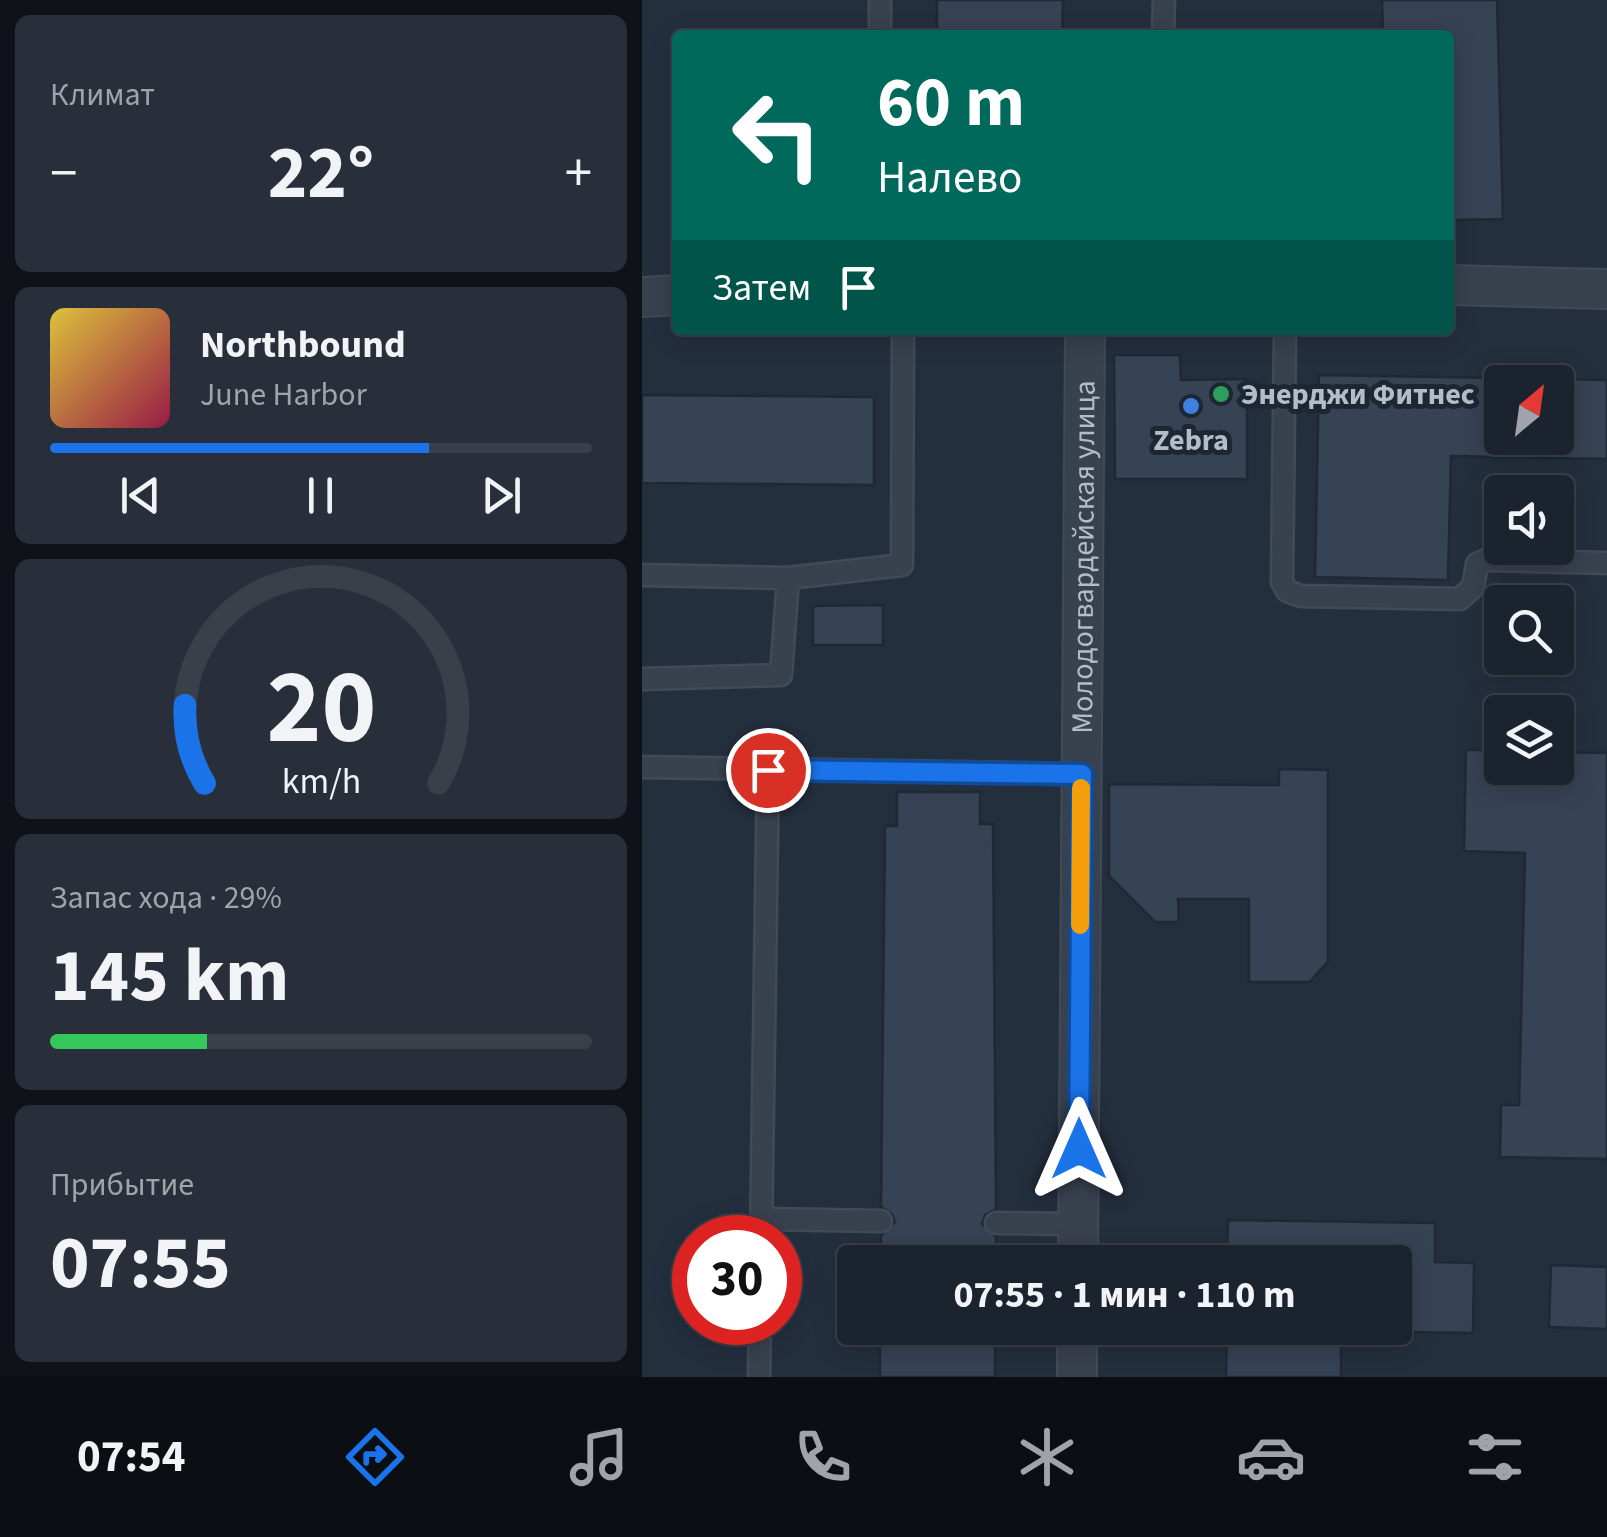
<!DOCTYPE html>
<html lang="ru">
<meta charset="utf-8">
<style>
body{margin:0;font-family:"Source Sans 3",sans-serif;background:#282f3a;color:#f1f3f6;height:100vh;display:flex;flex-direction:column;font-size:38px;white-space:nowrap}
*{box-sizing:border-box;margin:0}
p{font-size:32px;color:#a0a4aa}
.icon{flex:none;width:55px;height:55px;fill:none;stroke:currentColor;stroke-width:2;stroke-linecap:round;stroke-linejoin:round}
.map{position:relative;flex:1;overflow:hidden}
.drawer{display:flex;flex-direction:column;gap:15px;padding:15px;background:#0f1319;width:642px}
.drawer>*{flex:none}
.guide{position:absolute;left:30px;top:30px;width:782px;height:305px;border-radius:10px;box-shadow:0 5px 25px #0003,0 0 0 2px #39404a;background:#00695c;color:#fff;overflow:hidden}
.needle{width:65px;rotate:29deg}
.buttons{position:absolute;left:842px;top:365px;display:grid;gap:20px}
.buttons a{display:grid;place-items:center;width:90px;height:90px;border-radius:10px;background:#1b232e;box-shadow:0 5px 25px #0003,0 0 0 2px #39404a;font-size:50px}
.speed{position:absolute;left:30px;top:1215px;display:flex;gap:20px;font-size:50px;font-weight:700;text-align:center}
.speed>*{display:grid;place-content:center;width:130px;height:130px;border-radius:50%;background:#1b232e;box-shadow:0 5px 25px #0003,0 0 0 2px #39404a;line-height:1}
.speed .limit{border:15px solid #d22;background:#fff;color:#111}
.pin{position:absolute;display:grid;place-items:center;width:85px;height:85px;color:#fff;margin:-42px;border:5px solid #fff;border-radius:50%;box-shadow:0 2px 10px #0007}
.me{position:absolute;width:110px;margin:-55px;rotate:0deg;stroke-linejoin:round;filter:drop-shadow(0 0 8px #0008)}
.turn{display:flex;align-items:center;gap:35px;height:210px;padding:0 40px;font-size:45px}
.turn .icon{width:130px;height:130px;stroke-width:2.5}
.turn b{display:block;font-size:70px;line-height:85px}
.then{display:flex;align-items:center;height:95px;padding:0 40px;background:#0003;gap:20px;font-size:38px}
.big{font-size:75px;font-weight:700;line-height:1.1}
.drawer .tile{flex:1;display:flex;flex-direction:column;justify-content:center;gap:15px;min-width:0;padding:0 35px;border-radius:15px;background:#282f3a}
.drawer .dial{align-items:center;gap:0}
.dial svg{height:260px;overflow:visible;fill:none;stroke:#39404a;stroke-width:7;stroke-linecap:round;text-anchor:middle}
.dial text{fill:#f1f3f6;stroke:none}
.song{display:flex;align-items:center;gap:30px}
.cover{width:120px;height:120px;border-radius:15px;background:linear-gradient(135deg,hsl(50 70% 55%),hsl(340 70% 35%))}
.played{height:10px;border-radius:5px;background:linear-gradient(90deg,#1a73e8 70%,#39404a 70%)}
.keys{display:flex;justify-content:space-around;direction:ltr}
.heat{display:flex;justify-content:space-between;align-items:center;font-size:55px;direction:ltr}
.charge{height:15px;border-radius:8px;background:linear-gradient(90deg,#34c759 29%,#39404a 0)}
.trip{position:absolute;left:195px;top:1245px;width:575px;height:100px;border-radius:10px;background:#1b232e;box-shadow:0 5px 25px #0003,0 0 0 2px #39404a;font-weight:700;line-height:100px;text-align:center}
.tab-bar{display:flex;height:160px;justify-content:space-around;align-items:center;background:#0b0e12;color:#a0a4aa}
.tab-bar .icon{width:70px;height:70px}
.tab-bar .selected{color:#1a73e8}
.tab-bar b{font-size:45px;color:#f1f3f6}
main{display:flex;flex:1;min-height:0}
.map>svg:first-child{display:block}
.building{fill:#364354;stroke:#1f2835;stroke-width:2.5;fill-rule:evenodd}
.lines{fill:none;stroke-linecap:round;stroke-linejoin:round}
.service-casing{stroke:#414a57;stroke-width:25}
.minor-casing{stroke:#414a57;stroke-width:42}
.service{stroke:#38414e;stroke-width:20}
.minor{stroke:#38414e;stroke-width:38}
.route-casing{stroke:#114b97;stroke-width:25}
.route{stroke:#1a73e8;stroke-width:18}
.slow{stroke:#f59e0b;stroke-width:18}
.leisure-dot{fill:#2e9e5b;stroke:#1d2633;stroke-width:4}
.shop-dot{fill:#3f7fe0;stroke:#1d2633;stroke-width:4}
.labels{text-anchor:middle;stroke-width:10;stroke-linejoin:round;paint-order:stroke}
.poi-label{font-size:30px;font-weight:bold;fill:#b4bcc9;stroke:#1d2633;text-anchor:start}
.street-label{font-size:30px;fill:#b4bcc9;stroke:#1d2633}
</style>
<main>
<section class="drawer">
<div class="tile"><p>Климат</p>
<div class="heat"><a>−</a><b class="big">22°</b><a>+</a></div>
</div>
<div class="tile">
<div class="song"><i class="cover"></i><div><b>Northbound</b><p>June Harbor</p></div></div>
<div class="played"></div>
<div class="keys"><svg class="icon" aria-label="previous" viewBox="0 0 24 24"><path d="M18 5L8 12l10 7zM5 5v14"/></svg><svg class="icon" aria-label="pause" viewBox="0 0 24 24"><path d="M8 5v14M16 5v14"/></svg><svg class="icon" aria-label="next" viewBox="0 0 24 24"><path d="M6 5l10 7-10 7zM19 5v14"/></svg></div>
</div>
<div class="tile dial"><svg viewBox="0 0 100 80">
<path d="M14 69A42 42 0 1 1 86 69"/>
<path d="M14 69A42 42 0 0 1 8 45" stroke="#1a73e8"/>
<text x="50" y="56" font-size="32" font-weight="700">20</text>
<text x="50" y="72" font-size="11">km/h</text>
</svg></div>
<div class="tile"><p>Запас хода · 29%</p><b class="big">145 km</b><div class="charge"></div></div>
<div class="tile"><p>Прибытие</p><b class="big">07:55</b></div>
</section>
<div class="map">
<svg width="965" height="1377" viewBox="0 0 965 1377">
<rect width="100%" height="100%" fill="#242f3e"/>
<g class="building">
<polygon points="295,0 421,0 420,35 295,35"/>
<polygon points="740,0 855,0 861,219 808,220 808,35 741,35"/>
<polygon points="472,355 538,355 539,380 605,379 605,479 473,479"/>
<path d="M677,375L965,380V459L809,456L806,580L673,577ZM860,382H915V438H860Z"/>
<polygon points="0,395 232,397 232,485 0,483"/>
<polygon points="241,605 241,645 171,645 171,606"/>
<polygon points="824,750 860,750 860,768 915,768 915,752 965,753 965,1159 858,1157 859,1105 877,1105 883,853 822,851"/>
<polygon points="637,769 686,770 686,961 668,982 607,982 607,899 536,899 537,922 513,922 467,876 467,784 637,785"/>
<polygon points="255,792 338,792 338,824 351,824 354,1209 343,1215 340,1224 354,1237 354,1262 239,1262 239,1235 253,1222 250,1214 239,1207 243,826 255,826"/>
<polygon points="586,1220 793,1223 793,1262 832,1263 831,1333 699,1331 699,1377 584,1377 585,1328 752,1328 752,1262 585,1262"/>
<polygon points="909,1265 965,1267 965,1329 907,1327"/>
<rect x="238" y="1328" width="115" height="49"/>
</g>
<g class="lines">
<g class="service-casing">
<g id="service">
<polyline points="238,35 238,0"/>
<polyline points="521,35 522,0"/>
<polyline points="643,330 640,582 645,591 659,596 818,599 831,587 835,564 844,560 965,563"/>
<polyline points="0,575 146,578 260,565 261,330"/>
<polyline points="0,679 139,675 146,578"/>
<polyline points="0,767 126,769"/>
<polyline points="119,1219 239,1221"/>
<polyline points="354,1223 436,1224"/>
<polyline points="119,1238 126,769 440,774"/>
<polyline points="117,1377 118,1322"/>
</g>
</g>
<g class="minor-casing">
<g id="minor">
<polyline points="808,285 965,289"/>
<polyline points="0,297 35,295"/>
<path id="s1" d="M436,1262L443,330"/>
<polyline points="435,1377 435,1328"/>
</g>
</g>
<use href="#service" class="service"/>
<use href="#minor" class="minor"/>
</g>
<g class="lines">
<g class="route-casing">
<polyline id="route" points="126,770 440,774 437,1149"/>
</g>
<use href="#route" class="route"/>
<polyline class="slow" points="438,925 439,788"/>
</g>
<circle class="leisure-dot" cx="579" cy="394" r="10"/>
<circle class="shop-dot" cx="549" cy="406" r="10"/>
<g class="labels">
<g class="poi-label">
<text x="599" y="404">Энерджи Фитнес</text>
<text x="549" y="450" text-anchor="middle">Zebra</text>
</g>
<g class="street-label">
<text dy="10" stroke="none"><textPath href="#s1" startOffset="705">Молодогвардейская улица</textPath></text>
</g>
</g>
</svg>
<div class="buttons">
<a><svg class="needle" viewBox="-14 -14 28 28"><path d="M0-13l5 13h-10z" fill="#e53935"/><path d="M0 13l5-13h-10z" fill="#a0a4aa"/></svg></a>
<a><svg class="icon" aria-label="sound" viewBox="0 0 24 24"><path d="M4 9h4l5-4v14l-5-4H4zM17 9q2 3 0 6"/></svg></a>
<a><svg class="icon" aria-label="search" viewBox="0 0 24 24"><circle cx="10" cy="10" r="6"/><path d="M15 15l6 6"/></svg></a>
<a><svg class="icon" aria-label="layers" viewBox="0 0 24 24"><path d="M12 4l9 5-9 5-9-5zM3 14l9 5 9-5"/></svg></a>
</div>
<div class="speed"><div class="limit">30</div></div>
<div class="pin" style="left:126px;top:770px;background:#d93025"><svg class="icon" aria-label="arrive" viewBox="0 0 24 24"><path d="M6 21V4h12l-3 4 3 4H6"/></svg></div>
<svg class="me" style="left:437px;top:1149px" viewBox="-20 -20 40 40"><path d="M0-17L14 15 0 8-14 15z" fill="#1a73e8" stroke="#fff" stroke-width="4"/></svg>
<div class="trip">07:55 · 1 мин · 110 m</div>
<div class="guide">
<div class="turn"><svg class="icon" aria-label="left" viewBox="0 0 24 24"><path d="M17 20v-9H6M10 6l-5 5 5 5"/></svg><div><b>60 m</b>Налево</div></div>
<div class="then">Затем<svg class="icon" aria-label="arrive" viewBox="0 0 24 24"><path d="M6 21V4h12l-3 4 3 4H6"/></svg></div>
</div>
</div>
</main>
<nav class="tab-bar">
<b>07:54</b>
<svg class="icon selected" aria-label="directions" viewBox="0 0 24 24"><path d="M12 3l9 9-9 9-9-9zM9 14v-3h6M13 9l2 2-2 2"/></svg>
<svg class="icon" aria-label="music" viewBox="0 0 24 24"><path d="M9 18V5l10-2v13"/><circle cx="6" cy="18" r="3"/><circle cx="16" cy="16" r="3"/></svg>
<svg class="icon" aria-label="phone" viewBox="0 0 24 24"><path d="M5 4h4l2 5-3 2q2 4 5 5l2-3 5 2v4C11 20 4 13 5 4z"/></svg>
<svg class="icon" aria-label="climate" viewBox="0 0 24 24"><path d="M12 3v18M4 7l16 10M4 17L20 7"/></svg>
<svg class="icon" aria-label="car" viewBox="0 0 24 24"><path d="M5 17H2v-5l4-1 3-4h7l3 4 3 1v5h-3M9 17h6M6 11h13"/><circle cx="7" cy="17" r="2"/><circle cx="17" cy="17" r="2"/></svg>
<svg class="icon" aria-label="filters" viewBox="0 0 24 24"><path d="M4 7h16M4 17h16"/><circle cx="9" cy="7" r="2"/><circle cx="15" cy="17" r="2"/></svg>
</nav>
